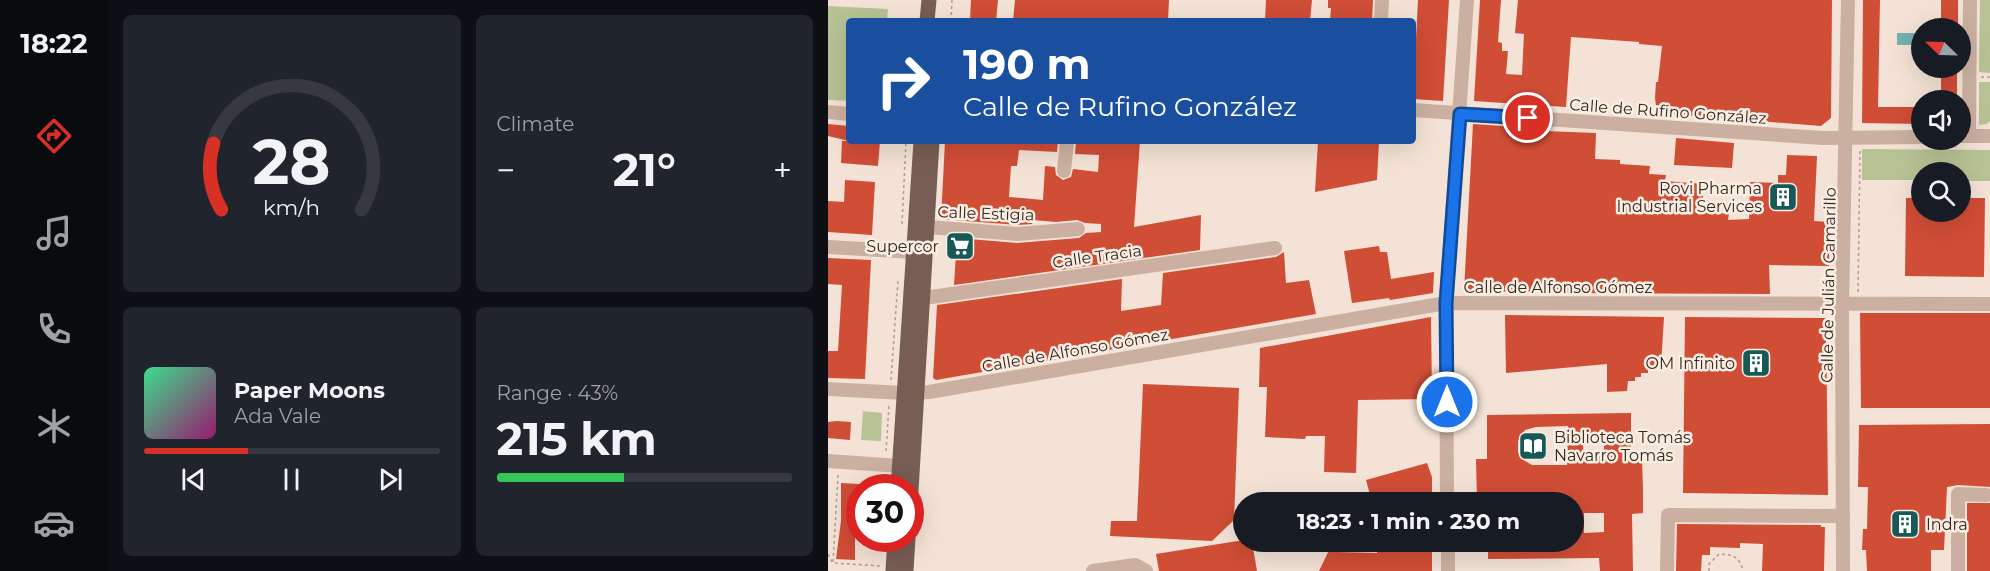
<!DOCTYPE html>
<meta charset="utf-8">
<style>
body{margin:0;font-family:Montserrat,sans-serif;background:#20242c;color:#f1f3f6;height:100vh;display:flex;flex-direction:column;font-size:22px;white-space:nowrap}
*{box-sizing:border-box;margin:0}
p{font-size:20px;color:#9ea1a6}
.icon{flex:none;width:33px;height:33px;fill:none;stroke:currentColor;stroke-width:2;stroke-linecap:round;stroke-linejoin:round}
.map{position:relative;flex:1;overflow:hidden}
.side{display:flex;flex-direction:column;gap:15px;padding:15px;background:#0d0f14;width:720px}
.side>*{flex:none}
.guide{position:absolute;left:18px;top:18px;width:570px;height:126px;border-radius:6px;box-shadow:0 6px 24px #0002;background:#1a4fa0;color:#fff;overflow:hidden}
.needle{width:39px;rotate:293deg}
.controls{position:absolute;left:1083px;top:18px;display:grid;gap:12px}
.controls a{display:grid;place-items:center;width:60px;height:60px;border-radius:50%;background:#171b24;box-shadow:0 6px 24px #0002;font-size:30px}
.speed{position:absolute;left:18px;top:474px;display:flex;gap:12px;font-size:30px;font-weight:700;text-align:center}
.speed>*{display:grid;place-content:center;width:78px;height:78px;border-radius:50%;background:#171b24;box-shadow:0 6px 24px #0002;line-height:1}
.speed .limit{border:9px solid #d22;background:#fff;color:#111}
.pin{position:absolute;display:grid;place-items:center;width:51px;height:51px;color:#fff;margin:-26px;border:3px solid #fff;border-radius:50%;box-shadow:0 2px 6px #0007}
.me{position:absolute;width:66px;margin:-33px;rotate:0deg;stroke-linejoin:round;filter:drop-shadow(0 0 4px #0008)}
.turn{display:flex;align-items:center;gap:21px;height:126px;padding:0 18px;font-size:27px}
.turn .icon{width:78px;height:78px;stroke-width:2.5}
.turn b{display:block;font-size:42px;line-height:51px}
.big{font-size:45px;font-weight:700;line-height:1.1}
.side .card{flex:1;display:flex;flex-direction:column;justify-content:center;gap:9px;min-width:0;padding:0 21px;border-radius:9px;background:#20242c}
.side .dial{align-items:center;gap:0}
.dial svg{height:156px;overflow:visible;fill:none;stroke:#363941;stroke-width:7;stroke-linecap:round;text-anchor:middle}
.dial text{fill:#f1f3f6;stroke:none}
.song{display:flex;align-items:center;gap:18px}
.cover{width:72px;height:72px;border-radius:9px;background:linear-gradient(135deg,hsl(150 70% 55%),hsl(320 70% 35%))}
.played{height:6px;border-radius:3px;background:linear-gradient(90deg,#d93025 35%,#363941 35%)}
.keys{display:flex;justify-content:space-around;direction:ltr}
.heat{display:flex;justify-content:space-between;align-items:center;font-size:33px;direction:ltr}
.charge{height:9px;border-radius:4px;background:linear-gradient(90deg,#34c759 43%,#363941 0)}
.side .tiles{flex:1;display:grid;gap:15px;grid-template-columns:repeat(2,1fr)}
.trip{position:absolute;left:405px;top:492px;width:351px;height:60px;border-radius:30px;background:#171b24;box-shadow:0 6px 24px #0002;font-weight:700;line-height:60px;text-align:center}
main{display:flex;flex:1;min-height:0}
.tabs{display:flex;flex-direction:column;width:108px;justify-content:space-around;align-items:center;background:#090b0e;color:#9ea1a6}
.tabs .icon{width:42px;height:42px}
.tabs .current{color:#d93025}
.tabs b{font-size:27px;color:#f1f3f6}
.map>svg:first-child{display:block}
.green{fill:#b7c295}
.water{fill:#72b2af}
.building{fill:#d04d36;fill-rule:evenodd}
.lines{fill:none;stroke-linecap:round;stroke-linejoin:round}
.path{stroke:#b79a8b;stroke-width:1.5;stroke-dasharray:3 3;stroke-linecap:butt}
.minor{stroke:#cbb0a1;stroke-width:14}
.major{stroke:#785d54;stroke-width:15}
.route-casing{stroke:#114b97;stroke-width:15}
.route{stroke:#1a73e8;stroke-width:10}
.labels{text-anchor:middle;stroke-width:5;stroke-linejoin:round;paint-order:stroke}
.street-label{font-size:16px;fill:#352824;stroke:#faede2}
.poi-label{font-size:16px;fill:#352824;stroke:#faede2;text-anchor:end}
</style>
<main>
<nav class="tabs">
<b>18:22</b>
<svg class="icon current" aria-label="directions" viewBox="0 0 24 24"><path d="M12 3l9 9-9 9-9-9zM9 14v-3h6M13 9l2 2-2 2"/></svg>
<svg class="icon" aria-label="music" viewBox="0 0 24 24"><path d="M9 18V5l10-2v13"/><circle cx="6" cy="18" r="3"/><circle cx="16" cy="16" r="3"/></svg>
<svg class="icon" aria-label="phone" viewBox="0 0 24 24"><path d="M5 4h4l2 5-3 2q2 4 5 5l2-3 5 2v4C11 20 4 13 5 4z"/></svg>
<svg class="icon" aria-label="climate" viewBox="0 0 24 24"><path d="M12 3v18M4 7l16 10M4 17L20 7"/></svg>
<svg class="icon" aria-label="car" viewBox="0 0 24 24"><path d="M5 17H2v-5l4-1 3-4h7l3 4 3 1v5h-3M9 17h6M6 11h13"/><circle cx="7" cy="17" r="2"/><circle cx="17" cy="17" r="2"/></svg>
</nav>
<section class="side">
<div class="tiles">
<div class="card dial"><svg viewBox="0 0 100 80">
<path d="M14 69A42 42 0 1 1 86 69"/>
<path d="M14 69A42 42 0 0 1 10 35" stroke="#d93025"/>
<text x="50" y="56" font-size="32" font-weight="700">28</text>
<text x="50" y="72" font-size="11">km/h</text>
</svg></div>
<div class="card"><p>Climate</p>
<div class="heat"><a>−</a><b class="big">21°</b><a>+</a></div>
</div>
<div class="card">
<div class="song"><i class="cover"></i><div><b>Paper Moons</b><p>Ada Vale</p></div></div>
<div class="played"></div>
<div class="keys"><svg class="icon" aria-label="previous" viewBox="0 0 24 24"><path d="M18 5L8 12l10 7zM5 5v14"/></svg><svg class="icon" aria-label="pause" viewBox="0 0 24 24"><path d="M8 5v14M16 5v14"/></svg><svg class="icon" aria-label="next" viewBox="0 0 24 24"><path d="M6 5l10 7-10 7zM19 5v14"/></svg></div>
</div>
<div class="card"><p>Range · 43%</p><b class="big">215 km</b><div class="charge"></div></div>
</div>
</section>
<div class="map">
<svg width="1162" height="571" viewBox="0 0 1162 571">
<rect width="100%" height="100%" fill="#f3e2d5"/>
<g class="green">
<polygon points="1152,0 1162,0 1162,73 1151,72"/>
<polygon points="0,6 60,9 59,21 21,21 21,101 0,100"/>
<polygon points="1151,82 1162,82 1162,121 1159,124 1151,125"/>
<polygon points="1034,149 1162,150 1162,181 1133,181 1132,172 1094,172 1093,180 1034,180"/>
<polygon points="35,411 54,413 53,441 33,440"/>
</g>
<polygon class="water" points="1069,33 1090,33 1093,36 1093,42 1090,45 1069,45"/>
<g class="building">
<polygon points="143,0 170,0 168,21 142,21"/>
<polygon points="187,0 341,0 340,21 185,21"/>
<polygon points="438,0 484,0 482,21 437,21"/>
<polygon points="500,0 545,0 544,21 502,21 503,8 500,8"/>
<polygon points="590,0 621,0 615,101 585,99 585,39 588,39"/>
<polygon points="652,0 673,0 670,42 674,43 674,51 680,51 678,74 694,75 696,34 687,33 690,0 1004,0 1003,118 993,126 829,113 827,98 828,82 830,82 834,46 811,44 811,42 743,37 738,107 646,101"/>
<polygon points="1035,0 1052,0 1050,107 1094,107 1094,124 1034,123"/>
<rect x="1113" y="0" width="17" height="28"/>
<rect x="1113" y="68" width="16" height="32"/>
<polygon points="0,124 21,126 21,141 0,136"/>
<polygon points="645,124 690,127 690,130 768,133 767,159 792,160 792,164 822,166 821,174 838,175 837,181 875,184 875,203 889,204 889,213 901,214 900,220 921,219 922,182 950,183 950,175 958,175 959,155 989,156 986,221 1001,222 1001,266 941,265 942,294 731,293 731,292 636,291"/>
<polygon points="848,138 906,143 904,168 846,165"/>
<polygon points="14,141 52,141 50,166 13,163"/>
<polygon points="117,141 230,141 229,152 191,150 189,166 183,166 181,197 215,200 217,166 227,167 228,175 235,180 243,177 245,169 270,172 271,155 247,154 248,141 312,141 306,227 373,215 372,250 126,285 129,238 189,243 251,238 258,233 273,232 273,224 257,223 249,220 228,222 205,220 204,224 190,225 113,219"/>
<polygon points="490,141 551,141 549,180 487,192"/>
<polygon points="17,180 47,182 44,235 0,232 0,201 16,202"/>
<polygon points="1078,198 1094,198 1094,212 1132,212 1132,198 1157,198 1156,277 1077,276"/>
<polygon points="551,246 552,252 559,252 563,279 606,272 605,293 562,300 561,298 524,303 516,251"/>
<polygon points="456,252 458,283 481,280 488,314 108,380 105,378 109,305 294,279 293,311 333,305 335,273 448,257"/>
<polygon points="0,258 43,260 37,379 0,378 0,351 10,351 14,285 0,284"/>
<polygon points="1032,313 1162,313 1162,408 1033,408"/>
<polygon points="677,315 836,317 833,366 826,366 826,370 820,370 820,373 813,373 813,377 807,377 807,381 800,381 799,391 779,392 779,364 678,373"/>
<polygon points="603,317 604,399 530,400 528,473 496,472 497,436 478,436 477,439 437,437 439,387 431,387 432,348"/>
<polygon points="857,317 998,318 1000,495 855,493"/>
<polygon points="315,384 411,388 406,520 384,541 282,536 283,521 309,521"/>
<path d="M803,413V458L814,457L815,491V513L804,514L805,571H772L771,558L660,559V542H746V502H649L648,459H659V415ZM740,426L739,465H704L692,458L690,452V441L697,430L708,427ZM755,435H776V455H755ZM756,513H776V532L756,533Z"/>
<polygon points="9,421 23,422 22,440 0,438 0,422"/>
<polygon points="1162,424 1162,487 1130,485 1119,487 1116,550 1103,550 1103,571 1039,571 1038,550 1034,550 1035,529 1039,529 1040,487 1030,487 1031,425"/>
<polygon points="599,463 604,477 604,502 544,502 538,480"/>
<polygon points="13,483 31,484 31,501 29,501 27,510 27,560 8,559 13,521"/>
<rect x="1139" y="503" width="23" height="68"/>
<polygon points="849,524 993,525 993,527 997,527 996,571 934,571 935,544 912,543 912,548 882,547 882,555 874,555 873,571 848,571"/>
<polygon points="416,540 416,542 424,542 429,571 331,571 328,554"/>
<polygon points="505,542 513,542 509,552 549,553 549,542 575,542 576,552 604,552 604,571 491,571"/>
</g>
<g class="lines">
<g class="path">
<polyline points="123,21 124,0"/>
<polyline points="1153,77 1162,77"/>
<polyline points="1103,147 1128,147"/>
<polyline points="74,224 78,141"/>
<polyline points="1030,292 1032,150"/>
<polyline points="63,380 70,280"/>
<polyline points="58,451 61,405"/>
<polyline points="10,475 5,563 53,566"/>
<polyline points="0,554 4,562"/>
<path d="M881,571V564L891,554C906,555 911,556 915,571"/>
</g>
<g class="minor">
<polyline points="553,21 554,0"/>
<polyline points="585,110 995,138 1094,137"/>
<polyline points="0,112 21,114"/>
<polyline points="1134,136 1162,136"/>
<polyline points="1141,136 1142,0"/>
<polyline points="236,171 239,141"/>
<polyline points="100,227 190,234 250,229"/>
<polyline points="0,247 86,252 90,254 91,260"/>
<polyline points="86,305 96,298 447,248"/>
<polyline points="0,389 76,393 101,392 618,303 1162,304"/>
<polyline points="0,461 72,466 78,473"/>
<polyline points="619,502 618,303 639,0"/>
<polyline points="620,542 620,571"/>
<polyline points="265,571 307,565 318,571"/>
<polyline points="839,571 840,515 1015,516"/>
<polyline points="1015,571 1014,306 1020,0"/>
<polyline points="1130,571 1130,494 1158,495"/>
</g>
<g class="major">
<polyline points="99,21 101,0"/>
<polyline points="70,488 93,141"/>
<polyline points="82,507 104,141"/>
<polyline points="65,571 67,538"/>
<polyline points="78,571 80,538"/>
</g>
</g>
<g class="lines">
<g class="route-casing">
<polyline id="route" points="619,402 618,303 632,114 700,118"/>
</g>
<use href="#route" class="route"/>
</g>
<defs>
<g id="building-square" transform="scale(1.5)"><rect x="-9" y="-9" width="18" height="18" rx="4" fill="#175957" stroke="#faede2"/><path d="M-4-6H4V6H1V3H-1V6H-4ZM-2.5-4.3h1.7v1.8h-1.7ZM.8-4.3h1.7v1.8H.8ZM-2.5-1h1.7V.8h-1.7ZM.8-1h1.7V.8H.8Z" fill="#fff"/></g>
<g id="supermarket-square" transform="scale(1.5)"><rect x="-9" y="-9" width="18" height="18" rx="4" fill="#175957" stroke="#faede2"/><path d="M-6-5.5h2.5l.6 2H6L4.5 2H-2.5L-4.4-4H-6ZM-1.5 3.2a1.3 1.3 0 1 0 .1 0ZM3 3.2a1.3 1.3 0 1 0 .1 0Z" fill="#fff"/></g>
<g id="library-square" transform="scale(1.5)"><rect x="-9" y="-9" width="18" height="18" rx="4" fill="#175957" stroke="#faede2"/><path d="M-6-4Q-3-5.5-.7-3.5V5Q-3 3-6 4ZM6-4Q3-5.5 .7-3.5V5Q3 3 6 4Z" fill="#fff"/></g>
</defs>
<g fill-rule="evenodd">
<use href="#building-square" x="955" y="197"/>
<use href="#supermarket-square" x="132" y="246"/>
<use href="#building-square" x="928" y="363"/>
<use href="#library-square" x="705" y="446"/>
<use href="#building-square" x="1077" y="524"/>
</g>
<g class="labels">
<g class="street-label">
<text transform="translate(840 111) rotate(4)" y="6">Calle de Rufino González</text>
<text transform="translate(158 213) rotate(2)" y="6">Calle Estigia</text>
<text transform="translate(269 256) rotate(-8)" y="6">Calle Tracia</text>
<text transform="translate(1000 285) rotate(-89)" y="6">Calle de Julián Camarillo</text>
<text x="730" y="293">Calle de Alfonso Gómez</text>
<text transform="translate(247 350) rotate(-10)" y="6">Calle de Alfonso Gómez</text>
</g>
<g class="poi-label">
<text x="934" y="194">Rovi Pharma<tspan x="934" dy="18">Industrial Services</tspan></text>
<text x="111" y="252">Supercor</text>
<text x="907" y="369">OM Infinito</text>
<text x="726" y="443" text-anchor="start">Biblioteca Tomás<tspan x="726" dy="18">Navarro Tomás</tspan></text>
<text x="1098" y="530" text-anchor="start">Indra</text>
</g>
</g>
</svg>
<div class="controls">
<a><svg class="needle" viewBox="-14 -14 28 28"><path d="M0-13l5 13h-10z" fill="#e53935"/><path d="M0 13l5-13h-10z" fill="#9ea1a6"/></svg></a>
<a><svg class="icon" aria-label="sound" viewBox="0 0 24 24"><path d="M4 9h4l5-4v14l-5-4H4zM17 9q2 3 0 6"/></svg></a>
<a><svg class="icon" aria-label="search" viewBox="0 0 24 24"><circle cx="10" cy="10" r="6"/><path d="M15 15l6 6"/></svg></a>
</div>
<div class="speed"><div class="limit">30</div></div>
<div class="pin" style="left:700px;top:118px;background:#d93025"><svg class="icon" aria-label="arrive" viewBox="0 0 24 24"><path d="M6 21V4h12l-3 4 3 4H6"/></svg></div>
<svg class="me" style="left:619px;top:402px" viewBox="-20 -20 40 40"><circle r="17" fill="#1a73e8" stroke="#fff" stroke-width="3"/><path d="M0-11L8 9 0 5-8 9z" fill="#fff"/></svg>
<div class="trip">18:23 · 1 min · 230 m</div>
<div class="guide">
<div class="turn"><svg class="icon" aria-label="right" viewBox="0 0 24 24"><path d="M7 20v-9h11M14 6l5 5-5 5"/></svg><div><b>190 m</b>Calle de Rufino González</div></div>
</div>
</div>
</main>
